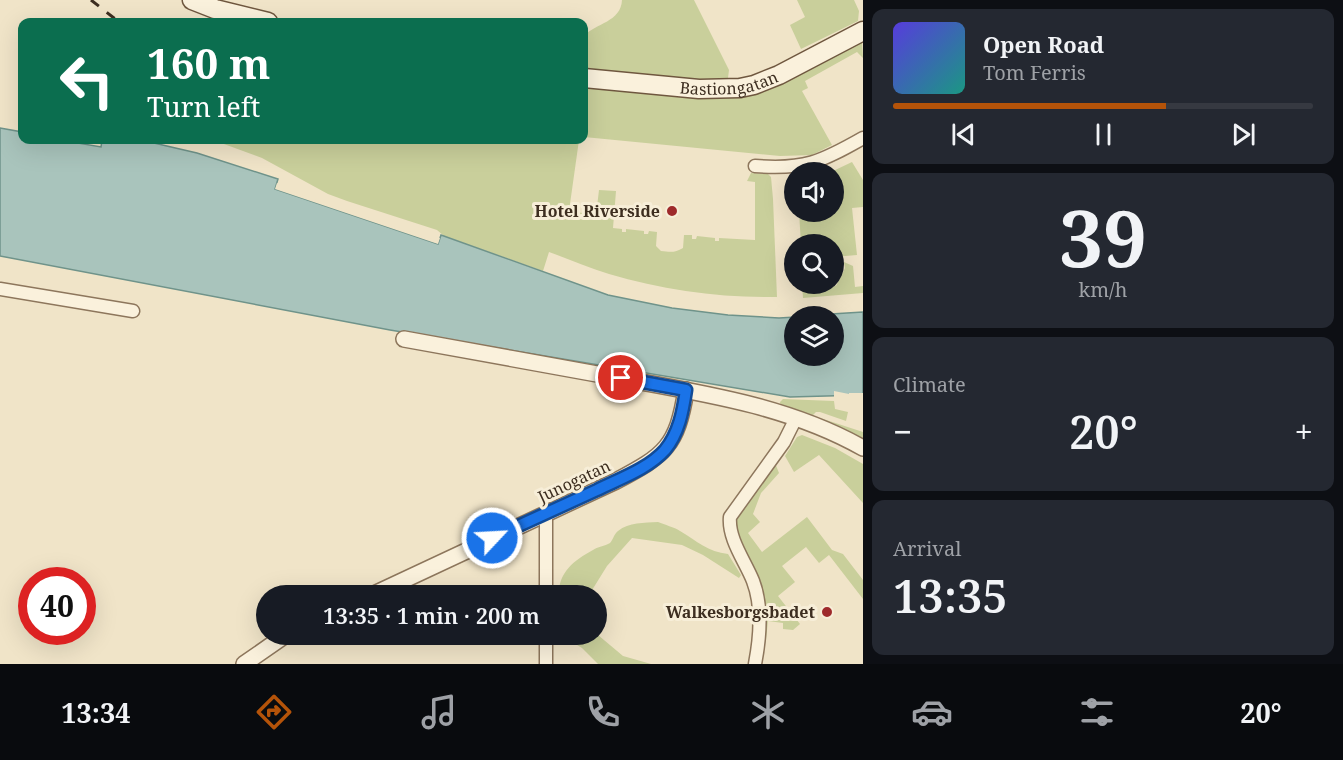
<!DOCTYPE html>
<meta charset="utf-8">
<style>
body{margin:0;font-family:"Noto Serif",serif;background:#242831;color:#f1f3f6;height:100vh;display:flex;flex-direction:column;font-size:22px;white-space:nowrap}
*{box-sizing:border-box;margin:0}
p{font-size:20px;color:#9ea1a6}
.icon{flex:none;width:33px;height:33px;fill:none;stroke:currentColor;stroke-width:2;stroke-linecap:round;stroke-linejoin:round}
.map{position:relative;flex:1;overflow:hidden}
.details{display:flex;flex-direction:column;gap:9px;padding:9px;background:#0d0f14;width:480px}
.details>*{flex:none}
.hud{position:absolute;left:18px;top:18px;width:570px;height:126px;border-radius:12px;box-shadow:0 6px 24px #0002;background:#0b6e4f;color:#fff;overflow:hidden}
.fabs{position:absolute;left:784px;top:162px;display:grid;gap:12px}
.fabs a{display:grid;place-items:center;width:60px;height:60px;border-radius:50%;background:#171b24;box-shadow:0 6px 24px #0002;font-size:30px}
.speed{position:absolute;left:18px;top:567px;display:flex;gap:12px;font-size:30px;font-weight:700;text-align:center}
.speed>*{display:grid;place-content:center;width:78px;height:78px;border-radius:50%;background:#171b24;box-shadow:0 6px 24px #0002;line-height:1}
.speed .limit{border:9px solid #d22;background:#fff;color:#111}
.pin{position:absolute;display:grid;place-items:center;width:51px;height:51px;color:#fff;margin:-26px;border:3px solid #fff;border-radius:50%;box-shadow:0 2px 6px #0007}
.me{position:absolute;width:66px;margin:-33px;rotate:65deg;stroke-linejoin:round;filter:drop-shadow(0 0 4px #0008)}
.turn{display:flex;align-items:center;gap:21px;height:126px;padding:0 30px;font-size:27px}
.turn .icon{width:78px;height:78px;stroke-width:2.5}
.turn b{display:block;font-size:42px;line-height:51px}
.big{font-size:45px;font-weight:600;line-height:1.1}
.details .card{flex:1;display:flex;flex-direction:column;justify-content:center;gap:9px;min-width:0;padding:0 21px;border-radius:12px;background:#242831}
.details .dial{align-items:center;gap:0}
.dial b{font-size:78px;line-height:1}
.song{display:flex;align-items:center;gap:18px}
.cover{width:72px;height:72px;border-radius:9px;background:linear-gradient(135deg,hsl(250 70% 55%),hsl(170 70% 35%))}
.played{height:6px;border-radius:3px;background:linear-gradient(90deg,#b45309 65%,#363941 65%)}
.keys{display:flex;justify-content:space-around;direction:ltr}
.heat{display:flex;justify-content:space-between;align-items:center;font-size:33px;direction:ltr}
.trip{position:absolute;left:256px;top:585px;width:351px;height:60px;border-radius:30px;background:#171b24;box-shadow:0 6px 24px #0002;font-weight:600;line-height:60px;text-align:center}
.menu{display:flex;height:96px;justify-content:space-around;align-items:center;background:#090b0e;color:#9ea1a6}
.menu .icon{width:42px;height:42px}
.menu .current{color:#b45309}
.menu b{font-size:27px;color:#f1f3f6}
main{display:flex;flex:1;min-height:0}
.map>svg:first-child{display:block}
.green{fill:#c9cf9b}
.water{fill:#a9c4bc;stroke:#6f938a;stroke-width:1.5}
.pier{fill:#f0e4c8}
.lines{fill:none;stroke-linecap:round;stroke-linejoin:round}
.minor-casing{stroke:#8d765c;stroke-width:15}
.tertiary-casing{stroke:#8d765c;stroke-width:18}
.secondary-casing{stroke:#6f573f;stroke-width:21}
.minor{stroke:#faf1dc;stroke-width:12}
.tertiary{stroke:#faf1dc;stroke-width:15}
.secondary{stroke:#faf1dc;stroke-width:18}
.rail{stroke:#3d2e20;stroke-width:3;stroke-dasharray:10 10;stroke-linecap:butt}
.route-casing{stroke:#114b97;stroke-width:15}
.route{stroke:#1a73e8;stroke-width:10}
.poi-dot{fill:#9e2a2b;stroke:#f7eed8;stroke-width:2}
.labels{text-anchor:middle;stroke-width:6;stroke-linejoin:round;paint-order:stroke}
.street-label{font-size:16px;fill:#3d2e20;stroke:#f7eed8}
.poi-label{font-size:16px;font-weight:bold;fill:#3d2e20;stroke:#f7eed8;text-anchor:end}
</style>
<main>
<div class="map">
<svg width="863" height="664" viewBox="0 0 863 664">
<rect width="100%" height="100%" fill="#f0e4c8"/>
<g class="green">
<path d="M622,0H694L729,70L728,78C718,83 599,73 585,67L584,66V36C596,23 621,22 622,0Z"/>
<polygon points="797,0 854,0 859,11 858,21 801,49 790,25 805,17"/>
<path d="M862,41L863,58L857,52L805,81L808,88L802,91L832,145L812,155L780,156L584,137V86L717,98C738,97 757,94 776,86Z"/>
<path d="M213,140H579L569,211L596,215L599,190L616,191L613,228L622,229V232H626V229L644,231V234H648L649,231L657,232L656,246L661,251C670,252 675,253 683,248L684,235H692V239H696L697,236L715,238V241H719V238L755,240V182L747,181L751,173L768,174L771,177L773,199L777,297C721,298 663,290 609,274C589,268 569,259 549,252L543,271L444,236L437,230L347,201L328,194L262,158Z"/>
<polygon points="852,162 863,180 863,207 852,208 857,255 834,257 834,244 801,244 799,212 834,212 834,172 831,172"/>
<polygon points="844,262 853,266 855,287 863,286 863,293 803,298 802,284 811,284 824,291 829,284 836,286 845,268"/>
<polygon points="783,399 834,401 835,409 848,412 846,421 820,412 816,412 811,417 781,407 780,402"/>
<polygon points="820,418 863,432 863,440 818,419"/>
<polygon points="802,435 835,448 863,464 863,503 819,455 794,472 785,456 797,437"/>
<polygon points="775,463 779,473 761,493 753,514 760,522 748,533 762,552 807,517 832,550 843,554 863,580 863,599 829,555 819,563 806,547 782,566 795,582 778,596 800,624 793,630 783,629 783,623 768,621 766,640 761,640 762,627 734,525 737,516"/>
<path d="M658,522C665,525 674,527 680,531C697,541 708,552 728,554L741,575L739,578L703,555L682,545L632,538L607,566L589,595H559C558,573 574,560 593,550C597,547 605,546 610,543C613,540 614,534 618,531C629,522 644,523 658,522Z"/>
<polygon points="597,616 598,635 623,656 651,664 598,664 582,648 566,638 565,635 597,634"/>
</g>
<polygon class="water" points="0,128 22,132 22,140 60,140 101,147 102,140 141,140 197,153 278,179 275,189 438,244 441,235 608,295 672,308 728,315 779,318 795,317 795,356 834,356 834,316 799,316 863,312 863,395 790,397 390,330 0,256"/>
<g class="pier">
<polygon points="277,183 280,184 279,187 436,240 437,237 440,238 438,244 275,189"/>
<polygon points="834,391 849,394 849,393 863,393 863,398 834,398"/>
</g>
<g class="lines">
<g class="minor-casing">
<g id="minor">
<path d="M755,166C804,170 821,162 863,138"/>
<polyline points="0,289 133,311"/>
<polyline points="546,596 546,513"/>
<polyline points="546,664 546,634"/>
<path d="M755,664C760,638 763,607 753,581C745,561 728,539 730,517L784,442L796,418"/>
</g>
</g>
<g class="tertiary-casing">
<g id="tertiary">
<path d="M404,339C476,352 547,365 619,378C702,393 789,406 863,448"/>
<path d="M370,596L616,481C665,455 677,447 686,390"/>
<polyline points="244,664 287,634"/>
</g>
</g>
<g class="secondary-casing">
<g id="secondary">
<polyline points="192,0 215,9 268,22"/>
<path id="s1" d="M584,78L699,89L740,88L754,85L779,75L863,31"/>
</g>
</g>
<use href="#minor" class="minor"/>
<use href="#tertiary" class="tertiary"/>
<use href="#secondary" class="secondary"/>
<polyline class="rail" points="91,0 119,22"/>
</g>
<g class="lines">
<g class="route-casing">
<path id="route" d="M492,538C527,522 562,506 597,490C619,479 648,469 665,450C679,433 683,411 686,390L621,378"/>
</g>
<use href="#route" class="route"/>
</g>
<g class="poi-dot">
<circle cx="672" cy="211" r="6"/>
<circle cx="827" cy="612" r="6"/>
</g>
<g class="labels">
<g class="street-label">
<text dy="6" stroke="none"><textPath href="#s1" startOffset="146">Bastiongatan</textPath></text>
<text transform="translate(574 481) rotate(-25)" y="6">Junogatan</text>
</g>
<g class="poi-label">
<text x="660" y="217">Hotel Riverside</text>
<text x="815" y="618">Walkesborgsbadet</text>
</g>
</g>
</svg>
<div class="fabs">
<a><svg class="icon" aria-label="sound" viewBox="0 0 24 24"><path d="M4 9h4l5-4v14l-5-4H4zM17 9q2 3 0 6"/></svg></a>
<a><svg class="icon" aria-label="search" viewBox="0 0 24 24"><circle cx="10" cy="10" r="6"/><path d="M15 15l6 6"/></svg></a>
<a><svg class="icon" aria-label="layers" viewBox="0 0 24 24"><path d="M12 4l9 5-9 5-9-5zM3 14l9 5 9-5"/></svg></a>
</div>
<div class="speed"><div class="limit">40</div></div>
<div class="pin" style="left:621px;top:378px;background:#d93025"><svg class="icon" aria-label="arrive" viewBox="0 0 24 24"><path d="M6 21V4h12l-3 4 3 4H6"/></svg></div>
<svg class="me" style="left:492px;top:538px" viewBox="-20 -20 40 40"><circle r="17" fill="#1a73e8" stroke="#fff" stroke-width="3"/><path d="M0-11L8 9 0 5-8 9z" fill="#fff"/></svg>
<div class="trip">13:35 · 1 min · 200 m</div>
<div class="hud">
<div class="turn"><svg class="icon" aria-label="left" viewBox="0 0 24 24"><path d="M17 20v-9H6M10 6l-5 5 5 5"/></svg><div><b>160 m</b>Turn left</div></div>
</div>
</div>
<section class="details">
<div class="card">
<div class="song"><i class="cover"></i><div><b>Open Road</b><p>Tom Ferris</p></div></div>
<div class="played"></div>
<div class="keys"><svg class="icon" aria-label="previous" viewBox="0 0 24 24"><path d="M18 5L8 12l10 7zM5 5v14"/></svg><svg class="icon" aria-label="pause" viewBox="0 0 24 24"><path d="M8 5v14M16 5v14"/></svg><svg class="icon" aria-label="next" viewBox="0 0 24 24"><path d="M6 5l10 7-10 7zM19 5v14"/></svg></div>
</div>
<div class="card dial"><b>39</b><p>km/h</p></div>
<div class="card"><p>Climate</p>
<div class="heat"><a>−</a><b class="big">20°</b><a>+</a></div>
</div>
<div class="card"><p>Arrival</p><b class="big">13:35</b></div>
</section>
</main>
<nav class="menu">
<b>13:34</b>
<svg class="icon current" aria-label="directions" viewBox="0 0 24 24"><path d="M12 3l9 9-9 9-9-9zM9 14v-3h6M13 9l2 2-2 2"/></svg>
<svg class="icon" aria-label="music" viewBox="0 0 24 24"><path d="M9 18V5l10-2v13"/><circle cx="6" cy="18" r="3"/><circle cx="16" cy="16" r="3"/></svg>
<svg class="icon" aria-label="phone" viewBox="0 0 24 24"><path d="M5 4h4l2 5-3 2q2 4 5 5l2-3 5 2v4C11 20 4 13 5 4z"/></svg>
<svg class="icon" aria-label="climate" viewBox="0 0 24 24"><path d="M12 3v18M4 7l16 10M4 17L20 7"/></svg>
<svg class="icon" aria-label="car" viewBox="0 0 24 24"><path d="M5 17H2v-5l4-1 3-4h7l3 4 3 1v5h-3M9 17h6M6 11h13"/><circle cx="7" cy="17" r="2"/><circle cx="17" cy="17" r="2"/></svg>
<svg class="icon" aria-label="filters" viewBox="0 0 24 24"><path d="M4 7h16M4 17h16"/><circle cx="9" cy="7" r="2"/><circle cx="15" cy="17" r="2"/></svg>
<b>20°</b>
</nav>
